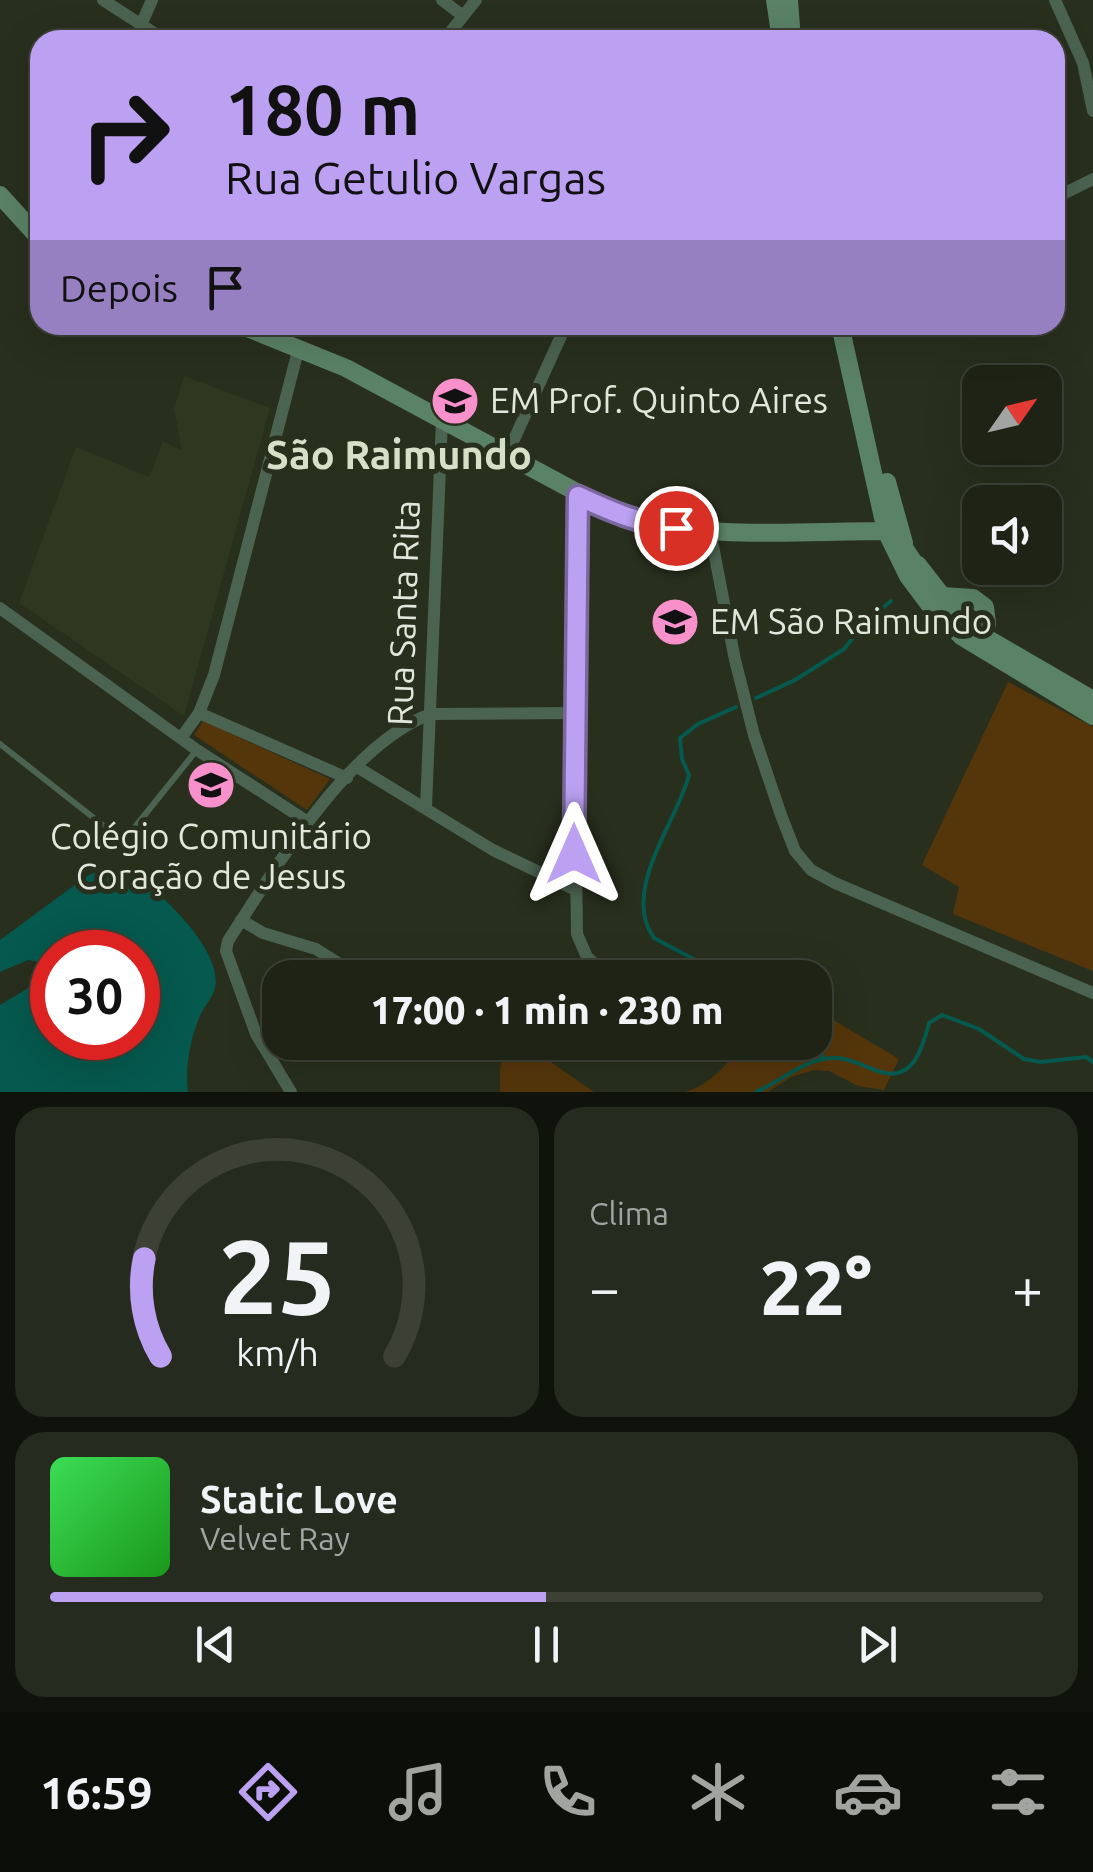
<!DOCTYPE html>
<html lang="pt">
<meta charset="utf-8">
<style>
body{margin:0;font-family:Ubuntu,sans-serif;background:#262b1f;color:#f1f3f6;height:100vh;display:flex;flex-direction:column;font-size:38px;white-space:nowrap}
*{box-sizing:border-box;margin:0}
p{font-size:32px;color:#a1a4a1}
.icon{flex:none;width:55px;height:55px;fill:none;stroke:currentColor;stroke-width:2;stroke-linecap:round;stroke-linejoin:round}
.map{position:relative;height:1092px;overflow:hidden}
.side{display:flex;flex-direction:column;gap:15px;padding:15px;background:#10130c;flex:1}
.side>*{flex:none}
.hud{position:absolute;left:30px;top:30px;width:1035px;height:305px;border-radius:30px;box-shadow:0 10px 40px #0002,0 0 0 2px #3c4035;background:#bca0f2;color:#111;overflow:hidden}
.needle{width:65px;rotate:56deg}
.fabs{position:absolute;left:962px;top:365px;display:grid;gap:20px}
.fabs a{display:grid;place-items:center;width:100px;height:100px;border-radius:20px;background:#1e2316;box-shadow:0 10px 40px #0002,0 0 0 2px #3c4035;font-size:50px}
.speed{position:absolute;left:30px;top:930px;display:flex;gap:20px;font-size:50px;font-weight:700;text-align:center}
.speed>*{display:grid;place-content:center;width:130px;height:130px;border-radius:50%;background:#1e2316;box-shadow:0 10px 40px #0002,0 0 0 2px #3c4035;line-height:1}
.speed .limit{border:15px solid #d22;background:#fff;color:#111}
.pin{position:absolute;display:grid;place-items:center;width:85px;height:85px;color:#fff;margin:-42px;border:5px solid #fff;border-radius:50%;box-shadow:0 2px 10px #0007}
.me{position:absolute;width:110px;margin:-55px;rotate:0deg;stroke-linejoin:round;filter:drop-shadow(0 0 8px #0008)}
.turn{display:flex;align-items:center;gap:35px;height:210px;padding:0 30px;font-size:45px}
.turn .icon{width:130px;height:130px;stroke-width:2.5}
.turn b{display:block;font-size:70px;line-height:85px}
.then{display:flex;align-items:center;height:95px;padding:0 30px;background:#0003;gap:20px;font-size:38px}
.big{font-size:75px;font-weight:800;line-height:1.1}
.side .widget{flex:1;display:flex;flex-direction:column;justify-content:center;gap:15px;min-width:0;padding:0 35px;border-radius:30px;background:#262b1f}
.side .dial{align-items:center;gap:0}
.dial svg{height:260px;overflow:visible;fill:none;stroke:#3c4035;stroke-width:7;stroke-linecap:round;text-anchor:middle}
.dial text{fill:#f1f3f6;stroke:none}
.song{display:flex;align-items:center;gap:30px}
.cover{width:120px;height:120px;border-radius:15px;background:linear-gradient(135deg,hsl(130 70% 55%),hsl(120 70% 35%))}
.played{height:10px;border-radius:5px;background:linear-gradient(90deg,#bca0f2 50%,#3c4035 50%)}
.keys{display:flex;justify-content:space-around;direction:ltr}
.heat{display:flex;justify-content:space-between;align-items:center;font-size:55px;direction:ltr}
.side .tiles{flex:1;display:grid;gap:15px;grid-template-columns:1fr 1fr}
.widget:last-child{grid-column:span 2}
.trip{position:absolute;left:262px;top:960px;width:570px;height:100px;border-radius:30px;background:#1e2316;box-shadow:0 10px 40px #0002,0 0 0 2px #3c4035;font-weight:800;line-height:100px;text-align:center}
.tabs{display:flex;height:160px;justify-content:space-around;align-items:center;background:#0c0e09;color:#a1a4a1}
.tabs .icon{width:70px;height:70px}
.tabs .current{color:#bca0f2}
.tabs b{font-size:45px;color:#f1f3f6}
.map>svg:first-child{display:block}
.built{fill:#2e371f}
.green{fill:#55360b}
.water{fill:#05594e;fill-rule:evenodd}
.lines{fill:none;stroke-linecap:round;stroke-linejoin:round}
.stream{stroke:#05594e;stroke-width:4}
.lane{stroke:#4b6351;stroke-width:6}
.street{stroke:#4b6351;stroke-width:12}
.secondary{stroke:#5a8265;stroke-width:18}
.route-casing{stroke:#7a689d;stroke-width:25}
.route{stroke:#bca0f2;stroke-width:18}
.labels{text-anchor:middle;stroke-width:10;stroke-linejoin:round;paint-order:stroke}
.poi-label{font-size:35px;fill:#e2e7db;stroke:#282f1d;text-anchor:start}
.street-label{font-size:35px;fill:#e2e7db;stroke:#282f1d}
.quarter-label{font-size:40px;font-weight:bold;fill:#d6dfc8;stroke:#282f1d}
</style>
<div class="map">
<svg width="1093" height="1092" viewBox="0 0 1093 1092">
<rect width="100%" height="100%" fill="#282f1d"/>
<polygon class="built" points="184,376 270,408 184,716 19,603 76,447 149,477 163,441 182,451 174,409"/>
<g class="green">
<polygon points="1008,682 1093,727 1093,971 953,914 959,887 922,865"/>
<polygon points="203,721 330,779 307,810 194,735"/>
<path d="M815,1009L899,1059L884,1090L858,1086L829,1071L814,1070L791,1077L768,1092H684C710,1086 728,1062 745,1043L815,1042Z"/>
<polygon points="506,1049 545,1058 594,1092 500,1092 500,1068"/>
</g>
<path class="water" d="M124,868C154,885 224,949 215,988C213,997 204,1007 200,1016C190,1040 185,1066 188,1092H0V1005L35,984L49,964L28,960L0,972V940L87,876L101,870ZM52,952H138V1038H52Z"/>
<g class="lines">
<g class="stream">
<polyline points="756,698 795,680 844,649 865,623 891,601"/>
<path d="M729,978L654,938C620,891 677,822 689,775L682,759L680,738L698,724L736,707"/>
<polyline points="815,1041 820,1046 823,1058"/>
<path d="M756,1092C780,1082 808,1056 836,1058C852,1058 866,1068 881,1072C914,1082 923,1046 929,1023L942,1015L979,1029L1024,1059L1041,1062L1086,1057L1093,1062"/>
</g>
<polyline class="lane" points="0,744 109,830 120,834 131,832 196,751"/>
<g class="street">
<polyline points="103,0 165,40"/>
<polyline points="442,0 463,16"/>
<polyline points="1055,0 1083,63 1093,111"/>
<polyline points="141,25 152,0"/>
<polyline points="444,40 476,0"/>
<polyline points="1055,198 1093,179"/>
<polyline points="507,455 566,325"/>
<polyline points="578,495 574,713 577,934 587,957 610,978"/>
<polyline points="710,531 735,660 754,735 781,815 795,851 811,870 835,883 1093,993"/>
<polyline points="0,608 197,750 308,822"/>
<polyline points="199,713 347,778"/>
<polyline points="181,738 199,713 214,675 299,347"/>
<polyline points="357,767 493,850 574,889"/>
<polyline points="426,807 442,420"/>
<polyline points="241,920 263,933 316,949 362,978"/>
<polyline points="450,1042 460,1050"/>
<path d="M291,1092L256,1034L226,951L228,941C274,870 349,743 431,714L574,713"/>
</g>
<g class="secondary">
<polyline points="775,0 781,40"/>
<polyline points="789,0 792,40"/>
<polyline points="0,195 40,239"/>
<path d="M240,325L346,368L619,515C704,541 798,531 886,531C903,537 909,562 924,573"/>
<polyline points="840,325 886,531 908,576 929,604 961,636 1093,716"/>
<polyline points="887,482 904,543"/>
<polyline points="918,565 950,606 983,636 1093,700"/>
<polyline points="942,596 973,598 985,607 987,624 980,630 970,632"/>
</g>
</g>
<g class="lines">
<g class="route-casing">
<path id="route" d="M574,854L578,496C610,511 640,524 676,528"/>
</g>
<use href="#route" class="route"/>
</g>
<defs>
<g id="school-disc" transform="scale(2.5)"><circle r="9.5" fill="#f890cc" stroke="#282f1d"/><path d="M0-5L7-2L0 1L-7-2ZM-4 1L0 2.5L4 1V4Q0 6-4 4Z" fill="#111"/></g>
</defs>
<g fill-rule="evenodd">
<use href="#school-disc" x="455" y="401"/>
<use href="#school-disc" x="675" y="622"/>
<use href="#school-disc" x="211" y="785"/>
</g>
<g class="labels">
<g class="poi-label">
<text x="490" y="413">EM Prof. Quinto Aires</text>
<text x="710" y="634">EM São Raimundo</text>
<text x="211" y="849" text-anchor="middle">Colégio Comunitário<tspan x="211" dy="40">Coração de Jesus</tspan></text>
</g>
<g class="street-label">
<text transform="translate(404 613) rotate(-88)" y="12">Rua Santa Rita</text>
</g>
<g class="quarter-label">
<text x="399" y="469">São Raimundo</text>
</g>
</g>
</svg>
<div class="fabs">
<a><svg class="needle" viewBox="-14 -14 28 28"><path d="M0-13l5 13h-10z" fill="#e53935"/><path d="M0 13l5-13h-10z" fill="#a1a4a1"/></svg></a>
<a><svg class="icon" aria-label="sound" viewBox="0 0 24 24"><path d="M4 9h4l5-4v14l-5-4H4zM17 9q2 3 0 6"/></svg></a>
</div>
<div class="speed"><div class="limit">30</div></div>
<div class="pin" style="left:676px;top:528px;background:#d93025"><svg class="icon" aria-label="arrive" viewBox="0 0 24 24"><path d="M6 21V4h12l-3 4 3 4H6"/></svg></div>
<svg class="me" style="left:574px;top:854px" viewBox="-20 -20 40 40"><path d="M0-17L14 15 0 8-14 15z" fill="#bca0f2" stroke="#fff" stroke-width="4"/></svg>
<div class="trip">17:00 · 1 min · 230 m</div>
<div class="hud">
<div class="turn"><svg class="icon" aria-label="right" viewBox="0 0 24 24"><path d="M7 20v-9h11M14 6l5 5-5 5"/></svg><div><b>180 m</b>Rua Getulio Vargas</div></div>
<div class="then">Depois<svg class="icon" aria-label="arrive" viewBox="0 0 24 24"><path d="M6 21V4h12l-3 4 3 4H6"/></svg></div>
</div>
</div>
<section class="side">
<div class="tiles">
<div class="widget dial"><svg viewBox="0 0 100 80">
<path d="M14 69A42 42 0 1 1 86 69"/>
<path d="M14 69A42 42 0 0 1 9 39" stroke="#bca0f2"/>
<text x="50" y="56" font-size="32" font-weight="700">25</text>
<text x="50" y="72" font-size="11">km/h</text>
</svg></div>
<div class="widget"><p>Clima</p>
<div class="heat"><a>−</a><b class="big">22°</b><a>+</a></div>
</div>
<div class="widget">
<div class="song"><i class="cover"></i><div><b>Static Love</b><p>Velvet Ray</p></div></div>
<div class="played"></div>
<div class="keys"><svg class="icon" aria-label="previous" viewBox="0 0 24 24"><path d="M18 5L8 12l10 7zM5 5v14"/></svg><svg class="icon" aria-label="pause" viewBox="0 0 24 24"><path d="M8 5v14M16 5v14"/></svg><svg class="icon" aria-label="next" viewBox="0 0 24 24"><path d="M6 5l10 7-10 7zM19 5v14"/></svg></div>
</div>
</div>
</section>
<nav class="tabs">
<b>16:59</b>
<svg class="icon current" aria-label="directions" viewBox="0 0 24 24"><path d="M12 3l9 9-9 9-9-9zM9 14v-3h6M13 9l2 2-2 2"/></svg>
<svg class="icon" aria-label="music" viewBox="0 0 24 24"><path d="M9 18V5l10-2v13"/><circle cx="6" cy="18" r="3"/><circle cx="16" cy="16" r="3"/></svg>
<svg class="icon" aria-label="phone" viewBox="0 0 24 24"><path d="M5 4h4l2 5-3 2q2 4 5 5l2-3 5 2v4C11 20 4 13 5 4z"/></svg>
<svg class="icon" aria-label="climate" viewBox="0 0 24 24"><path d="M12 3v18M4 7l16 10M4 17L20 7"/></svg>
<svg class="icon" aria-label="car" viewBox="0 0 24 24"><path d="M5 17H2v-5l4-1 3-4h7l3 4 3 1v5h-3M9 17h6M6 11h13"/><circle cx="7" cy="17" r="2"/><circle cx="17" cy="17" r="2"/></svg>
<svg class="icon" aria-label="filters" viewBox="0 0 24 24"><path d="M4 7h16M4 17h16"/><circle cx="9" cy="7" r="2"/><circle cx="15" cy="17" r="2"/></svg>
</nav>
